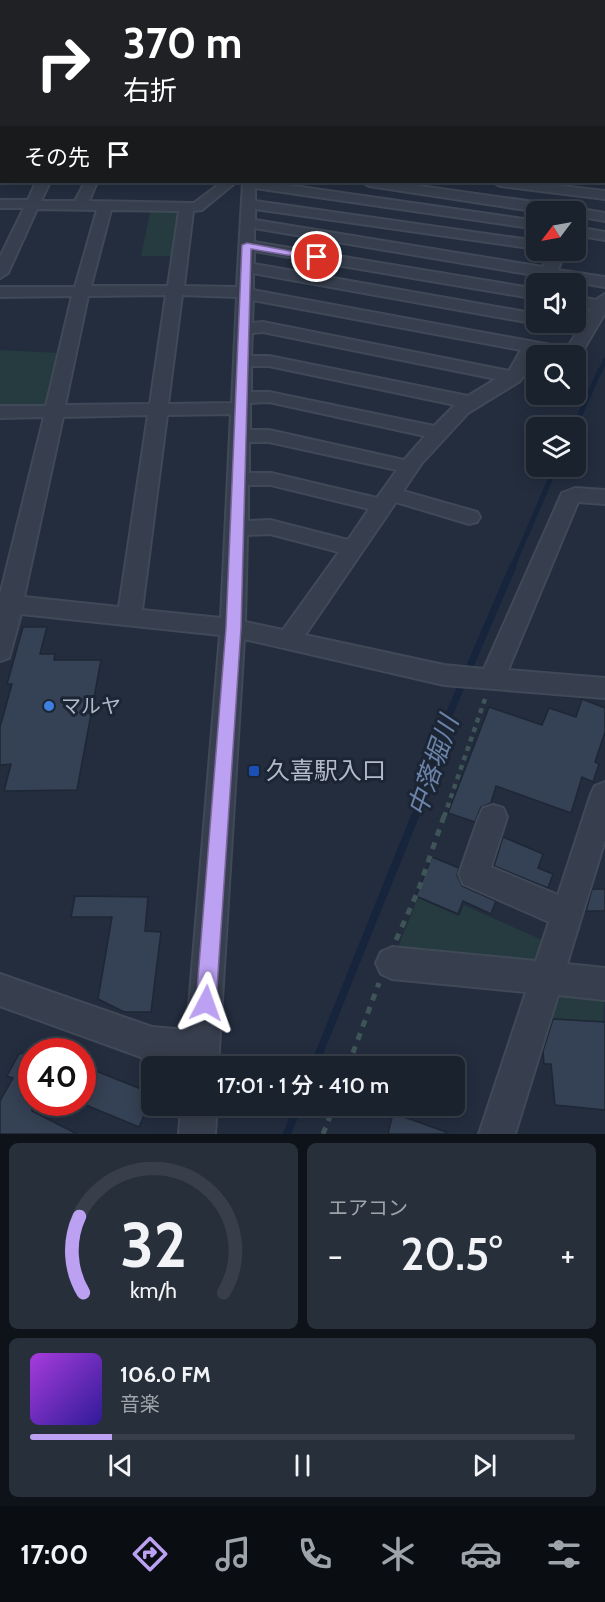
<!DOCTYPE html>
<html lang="ja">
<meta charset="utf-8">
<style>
body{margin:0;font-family:Cabin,"Noto Sans JP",sans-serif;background:#272f3a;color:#f1f3f6;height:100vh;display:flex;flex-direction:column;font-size:22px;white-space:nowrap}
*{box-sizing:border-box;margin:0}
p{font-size:20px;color:#9fa4aa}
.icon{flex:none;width:33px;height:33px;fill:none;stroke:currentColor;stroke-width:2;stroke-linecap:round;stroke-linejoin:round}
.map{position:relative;height:1134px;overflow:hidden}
.sheet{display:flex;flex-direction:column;gap:9px;padding:9px;background:#0e1319;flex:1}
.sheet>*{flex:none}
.guide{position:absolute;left:0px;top:0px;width:606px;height:183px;box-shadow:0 3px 15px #0003,0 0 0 2px #383f4a;background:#202124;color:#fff;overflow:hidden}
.needle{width:39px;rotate:238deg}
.fabs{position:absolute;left:526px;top:201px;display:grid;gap:12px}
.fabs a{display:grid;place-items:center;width:60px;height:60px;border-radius:9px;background:#1a222e;box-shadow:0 3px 15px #0003,0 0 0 2px #383f4a;font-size:30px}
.speed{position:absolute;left:18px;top:1038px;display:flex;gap:12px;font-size:30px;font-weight:700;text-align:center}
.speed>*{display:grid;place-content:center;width:78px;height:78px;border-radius:50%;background:#1a222e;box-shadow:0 3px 15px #0003,0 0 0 2px #383f4a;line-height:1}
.speed .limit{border:9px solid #d22;background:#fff;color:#111}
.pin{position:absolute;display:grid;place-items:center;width:51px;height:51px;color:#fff;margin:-26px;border:3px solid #fff;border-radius:50%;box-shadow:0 2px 6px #0007}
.me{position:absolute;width:66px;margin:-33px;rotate:4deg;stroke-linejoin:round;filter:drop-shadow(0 0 4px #0008)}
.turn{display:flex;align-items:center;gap:21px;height:126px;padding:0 24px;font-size:27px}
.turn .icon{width:78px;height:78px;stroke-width:2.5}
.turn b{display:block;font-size:42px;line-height:51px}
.then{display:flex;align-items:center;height:57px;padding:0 24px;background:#0003;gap:12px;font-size:22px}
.big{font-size:45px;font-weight:600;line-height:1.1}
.sheet .card{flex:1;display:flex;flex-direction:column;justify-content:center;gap:9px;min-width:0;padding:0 21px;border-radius:9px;background:#272f3a}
.sheet .dial{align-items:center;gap:0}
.dial svg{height:156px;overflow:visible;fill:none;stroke:#383f4a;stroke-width:7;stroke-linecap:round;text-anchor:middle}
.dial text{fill:#f1f3f6;stroke:none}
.song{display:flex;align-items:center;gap:18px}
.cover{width:72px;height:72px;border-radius:9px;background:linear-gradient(135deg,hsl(280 70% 55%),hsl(250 70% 35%))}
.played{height:6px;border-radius:3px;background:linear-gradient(90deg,#bca0f2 15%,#383f4a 15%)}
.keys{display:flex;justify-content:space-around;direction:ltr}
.heat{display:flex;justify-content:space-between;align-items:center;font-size:33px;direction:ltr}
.sheet .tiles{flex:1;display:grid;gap:9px;grid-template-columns:1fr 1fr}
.card:last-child{grid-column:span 2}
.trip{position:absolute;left:141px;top:1056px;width:324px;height:60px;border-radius:9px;background:#1a222e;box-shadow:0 3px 15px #0003,0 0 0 2px #383f4a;font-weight:600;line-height:60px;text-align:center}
.menu{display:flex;height:96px;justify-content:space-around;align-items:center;background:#0a0e12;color:#9fa4aa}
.menu .icon{width:42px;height:42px}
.menu .current{color:#bca0f2}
.menu b{font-size:27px;color:#f1f3f6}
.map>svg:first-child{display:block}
.green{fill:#253b3f}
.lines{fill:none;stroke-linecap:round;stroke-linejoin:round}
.stream-far3{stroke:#16243c;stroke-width:4.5}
.stream-far2{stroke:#16243c;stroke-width:5}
.stream-far1{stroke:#16243c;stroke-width:7}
.stream{stroke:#16243c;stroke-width:8}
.building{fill:#354154;stroke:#1e2735;stroke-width:1.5}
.minor-casing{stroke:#404957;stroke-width:4}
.path-far1{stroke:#3e5457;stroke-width:4.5;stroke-dasharray:5 5;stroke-linecap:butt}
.path{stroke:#3e5457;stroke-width:5;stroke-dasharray:7 7;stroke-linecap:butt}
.minor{fill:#373f4e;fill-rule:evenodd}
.route{fill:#bca0f2;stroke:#7a689d;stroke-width:1.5}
.shop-dot{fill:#3f7fe0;stroke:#1c2533;stroke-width:2}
.transit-dot{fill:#1a4fb4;stroke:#1c2533;stroke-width:2}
.labels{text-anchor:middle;stroke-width:6;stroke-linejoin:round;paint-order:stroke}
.poi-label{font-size:20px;fill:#b3bac9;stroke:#1c2533;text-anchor:start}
.near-poi-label{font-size:24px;fill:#b3bac9;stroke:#1c2533;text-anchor:start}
.near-water-label{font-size:26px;font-style:italic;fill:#6b83a9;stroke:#1c2533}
</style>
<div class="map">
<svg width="605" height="1134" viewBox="0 0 605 1134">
<rect width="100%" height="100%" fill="#232d3e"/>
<g class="green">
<polygon points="151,208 179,208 174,256 141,256"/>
<polygon points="0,350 60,353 45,404 0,407"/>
<polygon points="418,898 459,916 464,905 542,940 532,969 394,957"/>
<polygon points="559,986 605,992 603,1023 550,1018"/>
</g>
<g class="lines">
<polyline class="stream-far3" points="600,372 605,360"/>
<g class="stream-far2">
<polyline points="574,428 600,370"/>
<polyline points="512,568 556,466"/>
</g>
<polyline class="stream-far1" points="415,817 445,724 513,566"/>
<g class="stream">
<polyline points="314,1066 415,816"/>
<polyline points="287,1134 298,1106"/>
</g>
</g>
<g class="building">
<polygon points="23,627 47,627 40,654 55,654 54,660 101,660 77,790 4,791 11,764 0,765 0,727 12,684 7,684"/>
<polygon points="582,699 605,708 605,732 595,762 599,764 593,782 582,777 571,813 496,786 491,803 481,807 475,822 448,813 489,707 542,725 549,708 576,717"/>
<polygon points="503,837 543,854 538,868 553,874 548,888 494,866"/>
<polygon points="432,857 459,868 457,875 462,886 496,901 491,914 463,901 458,914 416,896"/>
<polygon points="592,889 605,889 605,911 586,911"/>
<polygon points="75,896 148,897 145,931 161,932 151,1012 124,1012 98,999 112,917 71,917"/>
<polygon points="553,1019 605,1022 605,1110 555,1105 551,1064 544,1064 543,1051"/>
<polygon points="32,1047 32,1111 77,1134 0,1134 0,1101 13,1078 7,1076 19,1054 29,1052"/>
<polygon points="96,1071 151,1093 142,1112 145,1113 139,1127 81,1103"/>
<polygon points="393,1113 446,1132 445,1134 388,1134"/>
</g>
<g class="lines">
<g class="minor-casing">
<g id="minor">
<polygon points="27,0 35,0 26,2"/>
<polygon points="95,0 113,0 113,1 93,2"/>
<rect x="131" y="0" width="8" height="2"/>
<polygon points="251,0 259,0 250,2"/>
<polygon points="476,0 485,0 486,2 477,2"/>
<rect x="524" y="0" width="8" height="2"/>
<rect x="0" y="8" width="2" height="6"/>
<rect x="0" y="24" width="2" height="6"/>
<rect x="604" y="25" width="1" height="6"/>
<polygon points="2,46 2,54 0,54 0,47"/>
<rect x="604" y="47" width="1" height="6"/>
<rect x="604" y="72" width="1" height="6"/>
<rect x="604" y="90" width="1" height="6"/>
<rect x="0" y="101" width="2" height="6"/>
<rect x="604" y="127" width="1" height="8"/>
<rect x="0" y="162" width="2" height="8"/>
<path d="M36,182H50L41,201H75L85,182H97L89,201L194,203L222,182H236L202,210L193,211L184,286L237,287L243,182H266L537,221V229L255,188V201L537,241V249L255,209V220L543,267L550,250H565L558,270L605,277V287L254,228V242L537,289V299L254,251V264L537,314V322H543L537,324L253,273V290L567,348L578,331L550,325L548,322H583L591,309L576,306V296L596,300L605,294V313L581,354L576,358V356L537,353L520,381L468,413L422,463L403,491L477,512L480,517L477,522L469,524L396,502L305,635L444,665L484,669L562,493L575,488L605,490V504L578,502L508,670L605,678V698L444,685L244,639L218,1066H184V1064L152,1061L0,1006V974L152,1027L187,1030L220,635L21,614L9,658L0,661V595L44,417L0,418V406H46L72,296L0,297V287H75L97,210L37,209L8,273L0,278V257L24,208H0V200H28ZM111,210L179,211L168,286H91ZM166,295L150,404L65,405L88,296ZM182,295L237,297L232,403L168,404ZM253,300L521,350L509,371L263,322L252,323ZM263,332L496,379L468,396L269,356H251L252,333ZM251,366H269L455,405L434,426L269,392H251ZM269,402L425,436L404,460L269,430H250V403ZM231,414L221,618L142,610L167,415ZM148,415L119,607L24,597L63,417ZM249,442H269L397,470L377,498L271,473H249ZM248,485H271L369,509L348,540L270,520L248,521ZM270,534L339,552L283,630L245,622L247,535Z"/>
<polygon points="362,182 392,182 576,208 605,213 605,221 576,216 576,212 540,212 369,186"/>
<polygon points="493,182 528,182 605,191 605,199 500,186"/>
<polygon points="576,227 605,232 605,240 576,235"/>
<polygon points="605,782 605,840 567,964 605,968 605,1000 558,995 515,1134 479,1134 526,992 392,979 381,974 376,963 381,952 392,947 536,961 549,922 463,884 459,874 479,817 483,808 493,805 503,808 507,817 491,867 558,895 591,794 595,786"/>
<polygon points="181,1106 217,1106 215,1134 179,1134"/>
</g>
</g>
<polyline class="path-far1" points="444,817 486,696"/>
<g class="path">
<polyline points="396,940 418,891 444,816"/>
<polyline points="348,1066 379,983"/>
<polyline points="323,1134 334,1106"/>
</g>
<use href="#minor" class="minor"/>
</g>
<polygon class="route" points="247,243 321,257 317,260 251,249 241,628 216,1003 213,1010 206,1013 199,1010 196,1003 226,628 242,245"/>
<circle class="shop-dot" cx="49" cy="706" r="6"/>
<rect class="transit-dot" x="248" y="765" width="12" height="12" rx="3"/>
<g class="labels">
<g class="poi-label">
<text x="61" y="713">マルヤ</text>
</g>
<g class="near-poi-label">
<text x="266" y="779">久喜駅入口</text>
</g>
<g class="near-water-label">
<text transform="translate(433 766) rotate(-71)" y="9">中落堀川</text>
</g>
</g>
</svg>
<div class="fabs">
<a><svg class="needle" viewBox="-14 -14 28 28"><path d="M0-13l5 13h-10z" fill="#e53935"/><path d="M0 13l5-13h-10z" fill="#9fa4aa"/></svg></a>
<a><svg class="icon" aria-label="sound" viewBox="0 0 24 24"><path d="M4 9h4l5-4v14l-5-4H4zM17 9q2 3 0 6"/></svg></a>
<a><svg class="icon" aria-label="search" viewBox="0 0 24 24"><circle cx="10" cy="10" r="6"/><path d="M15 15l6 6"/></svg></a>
<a><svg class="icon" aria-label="layers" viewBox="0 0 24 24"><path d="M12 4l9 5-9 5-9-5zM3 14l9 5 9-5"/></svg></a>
</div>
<div class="speed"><div class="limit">40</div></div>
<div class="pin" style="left:317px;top:257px;background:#d93025"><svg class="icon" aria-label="arrive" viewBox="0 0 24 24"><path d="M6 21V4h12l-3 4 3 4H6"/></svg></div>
<svg class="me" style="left:206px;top:1003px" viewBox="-20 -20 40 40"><path d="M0-17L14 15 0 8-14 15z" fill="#bca0f2" stroke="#fff" stroke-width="4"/></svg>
<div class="trip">17:01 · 1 分 · 410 m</div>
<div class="guide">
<div class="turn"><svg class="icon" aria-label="right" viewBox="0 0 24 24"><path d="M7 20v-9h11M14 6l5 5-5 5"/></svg><div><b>370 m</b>右折</div></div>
<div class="then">その先<svg class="icon" aria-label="arrive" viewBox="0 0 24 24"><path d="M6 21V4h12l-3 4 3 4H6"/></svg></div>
</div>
</div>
<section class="sheet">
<div class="tiles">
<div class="card dial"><svg viewBox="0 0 100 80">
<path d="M14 69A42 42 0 1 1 86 69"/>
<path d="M14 69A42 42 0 0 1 12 30" stroke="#bca0f2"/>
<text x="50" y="56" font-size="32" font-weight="700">32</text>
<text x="50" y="72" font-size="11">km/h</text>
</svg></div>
<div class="card"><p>エアコン</p>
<div class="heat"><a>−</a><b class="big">20.5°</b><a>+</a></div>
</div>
<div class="card">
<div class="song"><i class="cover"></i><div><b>106.0 FM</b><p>音楽</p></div></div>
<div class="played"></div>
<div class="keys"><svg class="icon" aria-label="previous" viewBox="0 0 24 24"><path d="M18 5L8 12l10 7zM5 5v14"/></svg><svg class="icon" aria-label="pause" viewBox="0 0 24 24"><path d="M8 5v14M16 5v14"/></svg><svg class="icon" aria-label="next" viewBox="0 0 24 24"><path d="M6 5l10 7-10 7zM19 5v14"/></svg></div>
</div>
</div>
</section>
<nav class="menu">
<b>17:00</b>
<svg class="icon current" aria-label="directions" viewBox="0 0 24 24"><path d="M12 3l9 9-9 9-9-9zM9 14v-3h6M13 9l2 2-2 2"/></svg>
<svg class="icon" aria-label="music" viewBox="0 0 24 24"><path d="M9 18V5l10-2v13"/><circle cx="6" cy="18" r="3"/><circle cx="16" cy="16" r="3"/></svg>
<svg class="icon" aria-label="phone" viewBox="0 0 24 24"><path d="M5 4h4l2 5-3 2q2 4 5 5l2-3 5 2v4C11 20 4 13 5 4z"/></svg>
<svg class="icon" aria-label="climate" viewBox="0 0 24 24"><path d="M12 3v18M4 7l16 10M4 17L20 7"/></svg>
<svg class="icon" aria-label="car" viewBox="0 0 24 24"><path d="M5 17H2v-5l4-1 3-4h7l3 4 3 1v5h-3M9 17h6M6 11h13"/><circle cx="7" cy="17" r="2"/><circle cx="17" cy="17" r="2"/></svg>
<svg class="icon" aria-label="filters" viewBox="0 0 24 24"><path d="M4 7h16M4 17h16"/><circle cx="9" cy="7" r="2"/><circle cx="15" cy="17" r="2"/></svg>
</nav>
